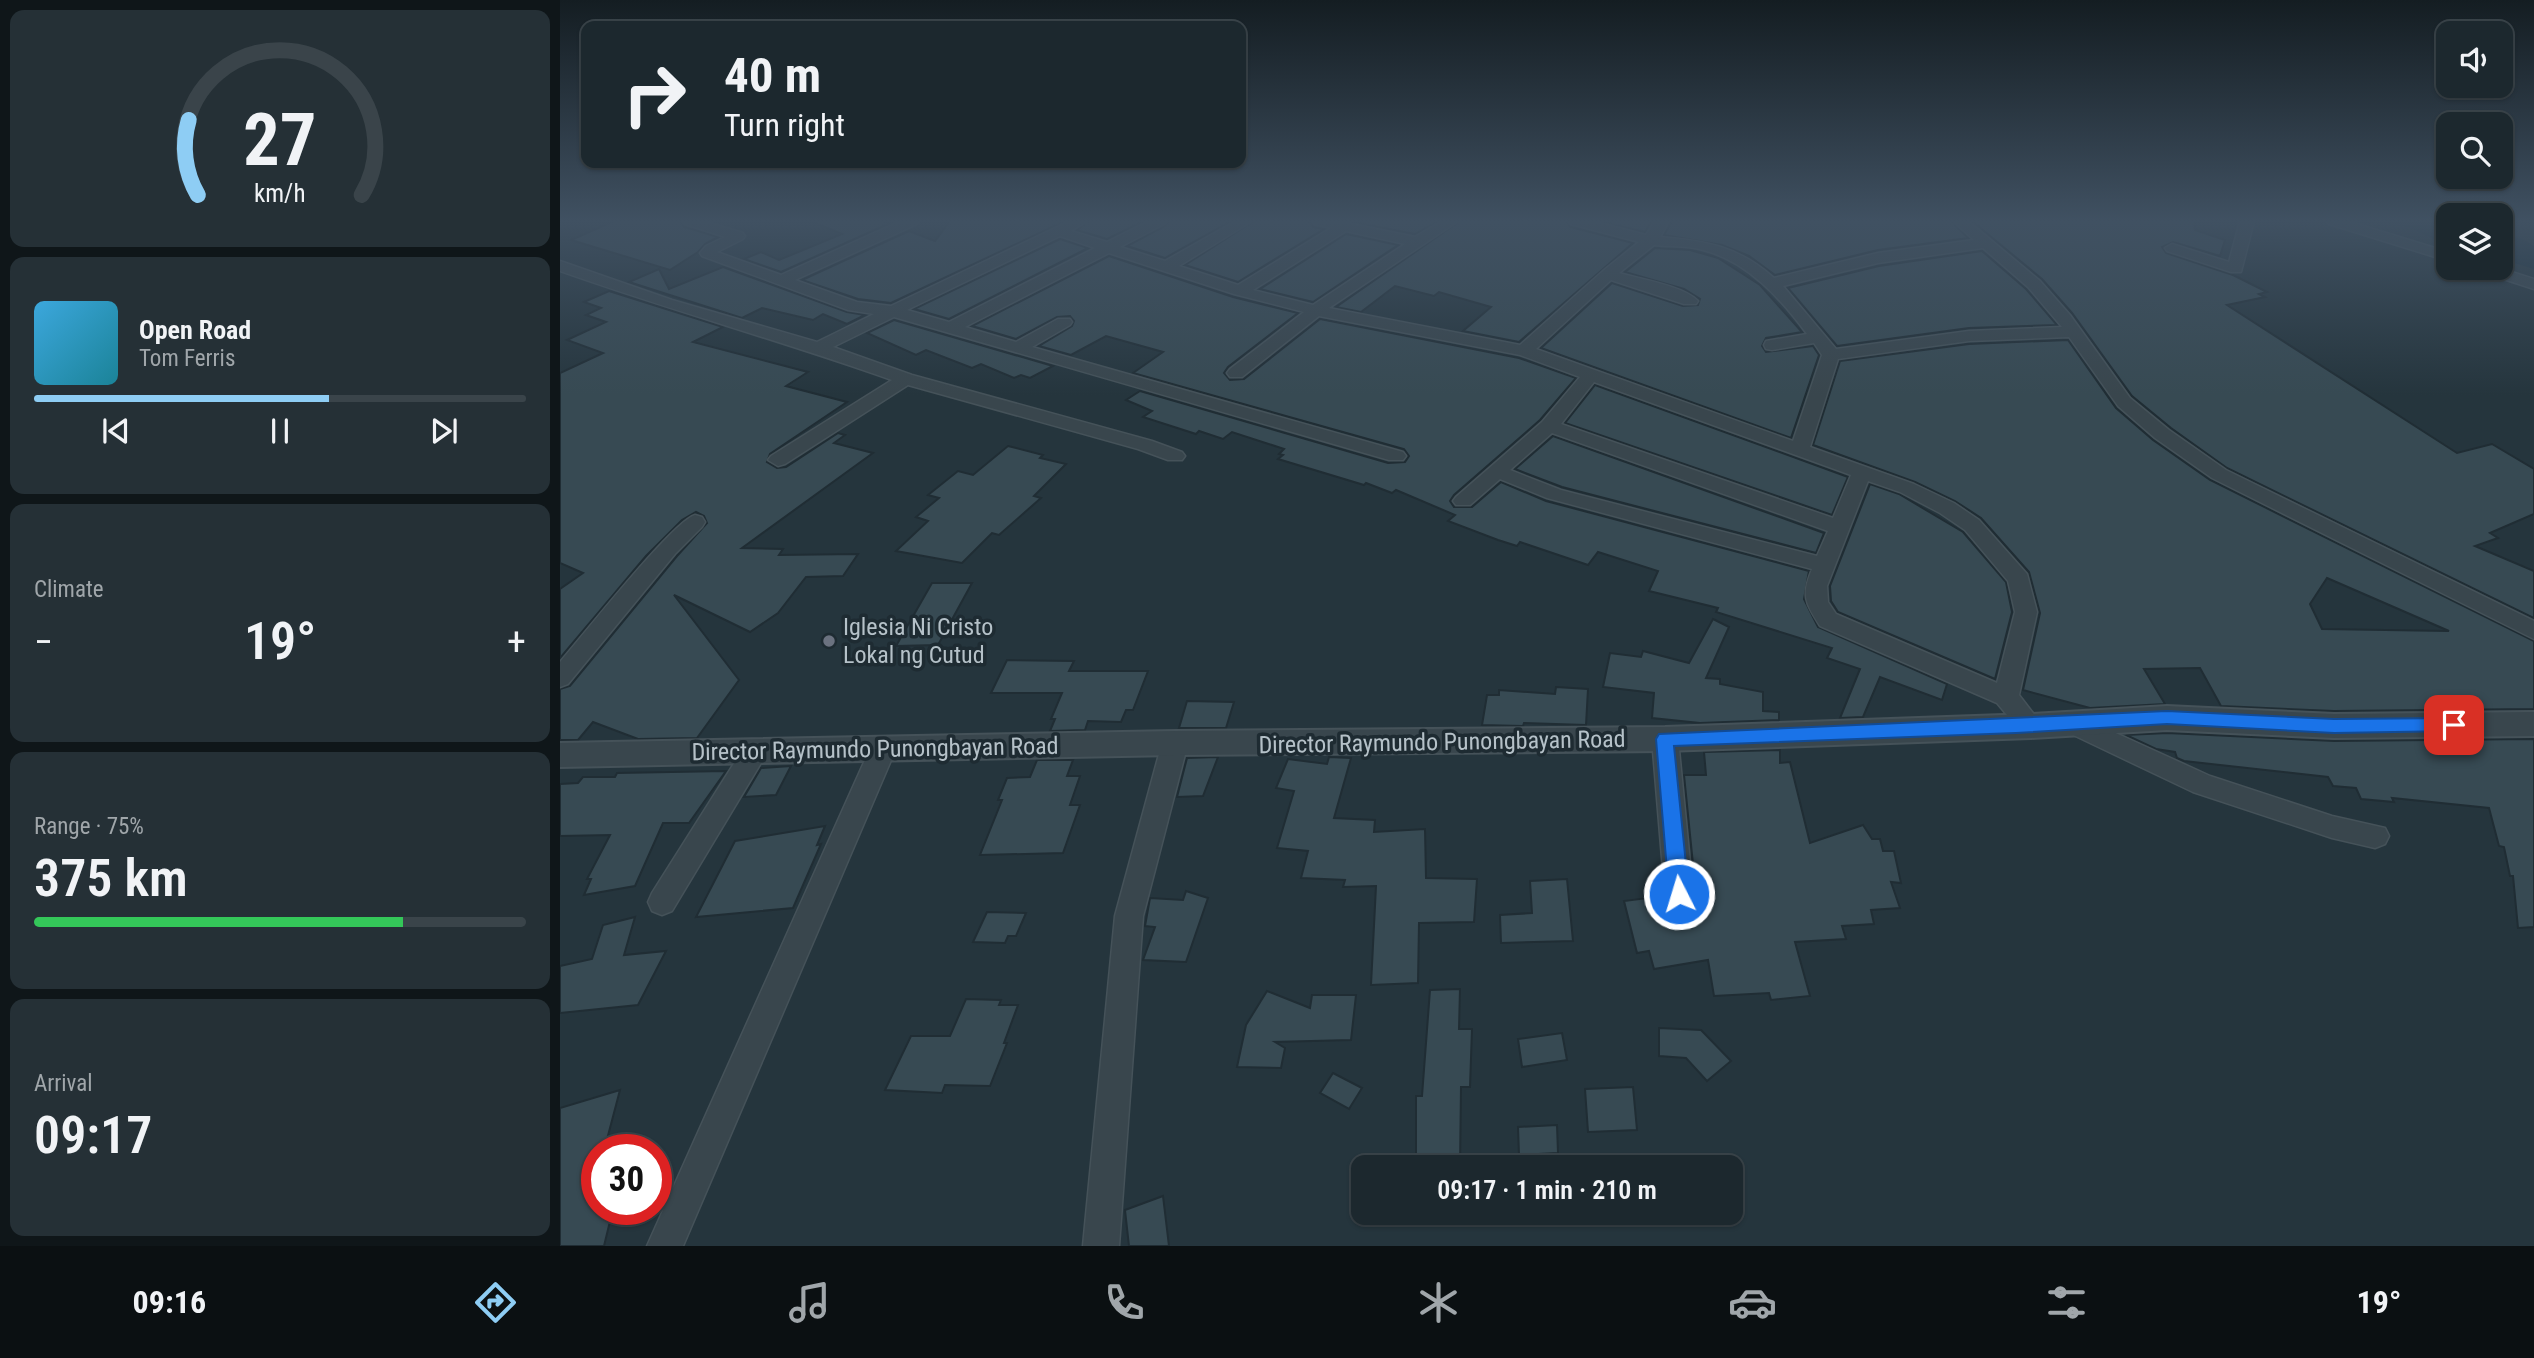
<!DOCTYPE html>
<meta charset="utf-8">
<style>
body{margin:0;font-family:"Roboto Condensed",sans-serif;background:#253036;color:#f1f3f6;height:100vh;display:flex;flex-direction:column;font-size:26px;white-space:nowrap}
*{box-sizing:border-box;margin:0}
p{font-size:23px;color:#a0a6aa}
.icon{flex:none;width:38px;height:38px;fill:none;stroke:currentColor;stroke-width:2;stroke-linecap:round;stroke-linejoin:round}
.map{position:relative;flex:1;overflow:hidden}
.side{display:flex;flex-direction:column;gap:10px;padding:10px;background:#0f1619;width:560px}
.side>*{flex:none}
.hud{position:absolute;left:21px;top:21px;width:665px;height:147px;border-radius:14px;box-shadow:0 2px 5px #0004,0 0 0 2px #3a444a;background:#1c282e;color:#f1f3f6;overflow:hidden}
.fabs{position:absolute;left:1876px;top:21px;display:grid;gap:14px}
.fabs a{display:grid;place-items:center;width:77px;height:77px;border-radius:14px;background:#1c282e;box-shadow:0 2px 5px #0004,0 0 0 2px #3a444a;font-size:35px}
.speed{position:absolute;left:21px;top:1134px;display:flex;gap:14px;font-size:35px;font-weight:700;text-align:center}
.speed>*{display:grid;place-content:center;width:91px;height:91px;border-radius:50%;background:#1c282e;box-shadow:0 2px 5px #0004,0 0 0 2px #3a444a;line-height:1}
.speed .limit{border:10px solid #d22;background:#fff;color:#111}
.pin{position:absolute;display:grid;place-items:center;width:60px;height:60px;color:#fff;margin:-30px;border-radius:14px;box-shadow:0 4px 10px #0006}
.me{position:absolute;width:77px;margin:-38px;rotate:355deg;stroke-linejoin:round;filter:drop-shadow(0 0 5px #0008)}
.turn{display:flex;align-items:center;gap:24px;height:147px;padding:0 28px;font-size:32px}
.turn .icon{width:91px;height:91px;stroke-width:2.5}
.turn b{display:block;font-size:49px;line-height:60px}
.big{font-size:52px;font-weight:600;line-height:1.1}
.side .widget{flex:1;display:flex;flex-direction:column;justify-content:center;gap:10px;min-width:0;padding:0 24px;border-radius:14px;background:#253036}
.side .dial{align-items:center;gap:0}
.dial svg{height:182px;overflow:visible;fill:none;stroke:#3a444a;stroke-width:7;stroke-linecap:round;text-anchor:middle}
.dial text{fill:#f1f3f6;stroke:none}
.song{display:flex;align-items:center;gap:21px}
.cover{width:84px;height:84px;border-radius:10px;background:linear-gradient(135deg,hsl(200 70% 55%),hsl(190 70% 35%))}
.played{height:7px;border-radius:4px;background:linear-gradient(90deg,#8ecdf4 60%,#3a444a 60%)}
.keys{display:flex;justify-content:space-around;direction:ltr}
.heat{display:flex;justify-content:space-between;align-items:center;font-size:38px;direction:ltr}
.charge{height:10px;border-radius:5px;background:linear-gradient(90deg,#34c759 75%,#3a444a 0)}
.trip{position:absolute;left:791px;top:1155px;width:392px;height:70px;border-radius:14px;background:#1c282e;box-shadow:0 2px 5px #0004,0 0 0 2px #3a444a;font-weight:600;line-height:70px;text-align:center}
.tabs{display:flex;height:112px;justify-content:space-around;align-items:center;background:#0b1012;color:#a0a6aa}
.tabs .icon{width:49px;height:49px}
.tabs .selected{color:#8ecdf4}
.tabs b{font-size:32px;color:#f1f3f6}
main{display:flex;flex:1;min-height:0}
.map>svg:first-child{display:block}
.water{fill:#182e3b}
.building{fill:#374a53;stroke:#202d34;stroke-width:2;fill-rule:evenodd}
.lines{fill:none;stroke-linecap:round;stroke-linejoin:round}
.minor-casing{stroke:#455259;stroke-width:3}
.tertiary-casing{stroke:#455259;stroke-width:4}
.minor{fill:#39464d;fill-rule:evenodd}
.tertiary{fill:#39464d;fill-rule:evenodd}
.route{fill:#1a73e8;stroke:#114b97;stroke-width:2}
.worship-dot{fill:#6b7280;stroke:#1e2b32;stroke-width:2.5}
.labels{text-anchor:middle;stroke-width:7;stroke-linejoin:round;paint-order:stroke}
.poi-label{font-size:24px;fill:#b5c1c8;stroke:#1e2b32;text-anchor:start}
.street-label{font-size:24px;fill:#b5c1c8;stroke:#1e2b32}
</style>
<main>
<section class="side">
<div class="widget dial"><svg viewBox="0 0 100 80">
<path d="M14 69A42 42 0 1 1 86 69"/>
<path d="M14 69A42 42 0 0 1 10 36" stroke="#8ecdf4"/>
<text x="50" y="56" font-size="32" font-weight="700">27</text>
<text x="50" y="72" font-size="11">km/h</text>
</svg></div>
<div class="widget">
<div class="song"><i class="cover"></i><div><b>Open Road</b><p>Tom Ferris</p></div></div>
<div class="played"></div>
<div class="keys"><svg class="icon" aria-label="previous" viewBox="0 0 24 24"><path d="M18 5L8 12l10 7zM5 5v14"/></svg><svg class="icon" aria-label="pause" viewBox="0 0 24 24"><path d="M8 5v14M16 5v14"/></svg><svg class="icon" aria-label="next" viewBox="0 0 24 24"><path d="M6 5l10 7-10 7zM19 5v14"/></svg></div>
</div>
<div class="widget"><p>Climate</p>
<div class="heat"><a>−</a><b class="big">19°</b><a>+</a></div>
</div>
<div class="widget"><p>Range · 75%</p><b class="big">375 km</b><div class="charge"></div></div>
<div class="widget"><p>Arrival</p><b class="big">09:17</b></div>
</section>
<div class="map">
<svg width="1974" height="1246" viewBox="0 0 1974 1246">
<rect width="100%" height="100%" fill="#25353d"/>
<g class="water">
<polygon points="1826,221 1877,221 1888,224 1888,246 1851,228"/>
<polygon points="1941,235 1962,239 1974,246 1974,269 1941,259"/>
</g>
<g class="building">
<polygon points="54,221 120,221 124,227 158,237 145,244 138,252 110,270 11,240"/>
<polygon points="251,221 323,221 330,223 221,272 184,259 201,252 219,260 282,234"/>
<polygon points="390,221 505,221 331,303 298,299 242,280 349,231 375,241"/>
<polygon points="529,221 584,221 547,239 517,230"/>
<polygon points="609,221 671,221 605,258 567,246 605,226"/>
<polygon points="694,221 749,221 753,227 764,229 678,282 625,265"/>
<polygon points="788,221 878,221 855,234"/>
<polygon points="900,221 1006,221 1010,227 1073,243 959,342 903,331 931,307 879,292 874,296 835,286 801,312 776,307"/>
<polygon points="1040,221 1092,221 1085,232"/>
<polygon points="1112,221 1391,221 1408,238 1318,250 1215,275 1189,256 1162,245 1104,235"/>
<polygon points="1412,221 1634,221 1635,230 1665,240 1660,256 1613,242 1602,247 1606,253 1673,275 1707,292 1699,294 1705,297 1667,305 1897,453 1932,444 1974,469 1974,514 1930,533 1938,538 1915,546 1974,571 1974,618 1667,468 1611,428 1572,396 1512,313 1482,279"/>
<polygon points="786,234 838,245 753,302 700,289"/>
<polygon points="500,239 528,248 389,319 354,309"/>
<polygon points="1095,248 1130,250 1158,258 1200,285 1242,332 1206,338 1202,346 1206,352 1253,346 1259,355 1231,438 981,348 1052,283 1123,306 1138,305 1140,299 1124,289 1065,272"/>
<polygon points="1422,251 1466,289 1497,325 1409,328 1277,346 1228,288 1319,266"/>
<polygon points="549,256 673,297 738,313 668,367 664,373 670,380 684,379 760,319 959,358 1016,378 980,420 894,495 890,501 894,507 912,507 941,482 986,501 1249,571 1244,599 1258,627 1387,684 1382,700 1320,677 1303,717 1280,718 1300,669 1267,658 1272,648 1156,612 1158,608 1089,591 1098,571 1038,552 1028,565 960,542 957,546 938,540 888,521 895,515 836,490 832,493 806,483 804,485 718,459 723,455 719,454 724,449 672,432 663,439 639,431 636,434 583,417 592,411 566,400 580,391 828,463 845,462 849,456 844,449 573,373 603,352 546,336 511,355 479,346 512,326 514,321 510,316 497,317 456,339 412,326"/>
<polygon points="163,267 287,312 305,315 287,324 263,314 253,320 202,308 182,318 69,282 99,269 109,289"/>
<polygon points="49,291 163,327 133,342 248,372 226,386 287,402 210,454 207,462 217,468 226,467 278,433 285,435 274,443 313,453 182,548 223,549 219,555 298,554 283,576 246,577 218,613 190,632 114,595 179,680 137,738 78,739 33,722 18,740 0,740 0,689 10,686 117,556 147,523 144,516 136,512 122,520 86,556 0,658 0,589 23,573 0,563 0,373 43,353 7,340 46,322 26,315 41,308 24,302"/>
<polygon points="334,320 493,366 470,378 461,375 454,378 421,364 412,368 366,350 356,355 307,333"/>
<path d="M1508,340L1556,408L1593,440L1650,480L1974,641V709L1774,711L1661,706L1640,668L1584,669L1605,704L1530,708L1463,690L1480,613L1469,572L1421,518L1395,501L1355,482L1253,445L1280,361L1409,344ZM1767,578L1889,631L1762,629L1750,604Z"/>
<polygon points="1035,385 1288,477 1272,515 1005,423"/>
<polygon points="993,436 1264,533 1256,553 1002,487 955,469"/>
<polygon points="448,446 483,455 480,458 506,464 474,496 481,498 439,535 432,533 402,563 336,551 368,521 356,517 379,498 368,495 398,471 413,475"/>
<polygon points="1310,484 1339,494 1403,532 1446,582 1452,612 1435,679 1278,612 1271,601 1270,586"/>
<polygon points="372,583 412,583 378,645 336,646"/>
<polygon points="1153,619 1169,627 1146,678 1160,679 1160,684 1203,692 1203,711 1219,712 1219,720 1140,723 1092,718 1094,693 1043,687 1050,653 1081,657 1083,651 1129,663"/>
<polygon points="447,660 514,661 509,671 588,671 573,710 566,710 561,722 528,721 525,730 490,731 495,719 491,719 502,693 431,693"/>
<polygon points="996,687 1028,689 1026,725 964,723 963,726 922,725 927,695 939,695 939,690 995,694"/>
<polygon points="627,701 674,702 666,728 619,728"/>
<polygon points="1607,733 1774,741 1974,739 1974,927 1958,928 1953,876 1950,876 1944,847 1939,846 1929,808 1832,798 1834,802 1801,799 1796,788 1773,786 1768,777 1624,761 1617,758 1615,752 1596,749 1566,735"/>
<polygon points="1220,750 1220,763 1230,762 1250,843 1303,825 1312,839 1320,839 1323,851 1334,851 1341,883 1331,882 1340,908 1311,910 1314,924 1282,926 1286,939 1235,942 1250,996 1211,1000 1209,993 1154,996 1148,960 1094,969 1089,951 1077,953 1064,901 1103,896 1108,905 1118,909 1131,904 1136,894 1124,775 1146,775 1144,752"/>
<polygon points="658,757 643,796 617,797 627,758"/>
<polygon points="769,757 791,758 774,818 815,820 814,832 865,829 866,878 917,879 914,922 859,923 858,983 811,985 816,886 783,887 785,880 741,878 748,851 717,848 734,791 716,788 728,759 767,764"/>
<polygon points="477,760 513,760 507,776 520,776 510,805 520,805 503,853 420,855 442,800 438,800 447,778 470,777"/>
<polygon points="231,766 216,795 184,797 201,768"/>
<polygon points="166,771 129,823 103,823 75,886 24,895 31,879 27,879 50,835 0,836 0,784 18,783 23,777 55,777 57,773"/>
<polygon points="265,826 257,845 261,844 233,908 136,917 175,841"/>
<polygon points="1007,879 1013,941 941,943 940,915 972,913 970,881"/>
<polygon points="626,891 648,898 626,962 583,960 595,927 585,926 590,898 623,900"/>
<polygon points="427,912 466,913 456,936 448,936 445,943 413,942"/>
<polygon points="75,917 64,955 106,951 78,1005 0,1013 0,966 32,959 43,925"/>
<polygon points="900,989 899,1029 912,1029 910,1087 901,1087 900,1167 856,1167 856,1096 862,1096 870,990"/>
<polygon points="707,991 750,1008 752,995 796,995 791,1040 715,1042 725,1048 721,1068 677,1067 686,1025"/>
<polygon points="406,999 441,1000 439,1005 458,1005 444,1043 447,1043 430,1086 385,1085 382,1093 325,1090 351,1036 390,1036"/>
<polygon points="1099,1028 1141,1030 1171,1061 1147,1081 1126,1058 1099,1056"/>
<polygon points="1002,1033 1007,1060 962,1067 958,1039"/>
<polygon points="773,1073 802,1088 789,1109 760,1093"/>
<polygon points="1073,1087 1077,1130 1028,1132 1025,1089"/>
<polygon points="60,1090 45,1147 37,1149 37,1209 53,1209 44,1246 0,1246 0,1108"/>
<polygon points="997,1125 998,1153 959,1155 958,1127"/>
<polygon points="603,1196 609,1246 569,1246 565,1210"/>
</g>
<g class="lines">
<g class="minor-casing">
<g id="minor">
<path d="M123,221H143L183,233L185,236L183,239L157,252L221,275L341,221H359L357,224L235,280L297,302L331,306L510,221H527L511,231L547,242L589,221H606L604,224L560,247L605,261L676,221H692L619,266L678,285L771,228L754,224L752,221H777L855,237L882,221H898L769,308L960,345L1043,271L1079,242L1011,224L1009,221H1031L1086,235L1095,221H1109L1100,237C1146,241 1178,246 1214,278L1318,253L1414,240L1393,221H1408L1480,281L1510,315L1570,398L1609,430L1666,470L1974,621V639L1652,478L1595,438L1558,406L1509,337L1409,341L1278,359L1250,447L1354,484L1394,503L1419,520L1467,574L1477,612L1459,695L1483,726L1480,733L1471,736L1462,733L1437,703L1260,626C1245,602 1241,596 1252,569L987,498L940,479L910,505H896L893,501L896,497L982,422L1020,377L960,355L759,316L682,377H670L667,373L670,369L744,312L674,294L549,253L405,327L456,342L498,319H510L512,322L510,325L472,347L843,452L846,456L843,460H829L334,317L273,347L352,375L592,441L622,452L625,456L622,460H608L578,449L348,385L225,464L218,466L208,460L211,456L332,380C222,341 110,310 0,271V261L112,300L257,342L314,314L288,310L142,256L140,253L146,246L165,237L125,224ZM786,231L845,244L753,305L693,290ZM500,236L535,248L389,322L347,310ZM1094,245C1110,247 1127,245 1143,250C1187,261 1221,299 1247,334L1206,341L1204,345L1206,349L1212,350L1254,343L1262,355L1233,441L976,349L1051,280L1124,304H1136L1138,301C1124,286 1080,279 1059,273ZM1423,248L1468,287L1502,327L1409,331L1276,349L1223,286L1318,263ZM1034,382L1291,475L1273,518L1001,424ZM992,433L1268,531L1257,556L1001,490L950,470ZM1308,481L1340,492L1380,513L1405,530L1448,581L1455,612L1437,683L1276,614L1268,602L1267,586Z"/>
<polygon points="1680,221 1694,221 1681,272 1671,272 1607,251 1605,248 1612,244 1669,262"/>
<polygon points="1767,221 1787,221 1888,252 1888,261 1769,224"/>
<polygon points="1916,268 1939,268 1974,279 1974,289 1919,271"/>
<path d="M135,515L142,517L145,522L142,527L115,554L8,684L0,687V662C22,637 112,522 135,515Z"/>
<polygon points="1514,714 1650,776 1772,816 1825,828 1829,836 1825,844 1815,848 1772,838 1633,792 1505,731 1502,724 1505,717"/>
<polygon points="1105,729 1114,732 1118,739 1133,894 1129,903 1119,907 1109,903 1105,894 1092,739 1096,732"/>
<polygon points="615,733 624,736 628,743 583,916 559,1246 523,1246 555,916 602,743 606,736"/>
<polygon points="322,741 331,744 335,751 123,1246 87,1246 309,751 313,744"/>
<polygon points="194,743 203,746 207,753 112,911 102,915 92,911 88,902 92,893 185,746"/>
</g>
</g>
<g class="tertiary-casing">
<polygon id="tertiary" points="1607,706 1774,714 1974,712 1974,736 1774,738 1607,730 1471,738 1105,751 615,755 0,767 0,743 615,731 1105,727 1471,714"/>
</g>
<use href="#minor" class="minor"/>
<use href="#tertiary" class="tertiary"/>
</g>
<linearGradient id="sky" x2="0" y2="1"><stop stop-color="#141d22"/><stop offset="0.56" stop-color="#405162"/><stop offset="1" stop-color="#405162" stop-opacity="0"/></linearGradient>
<rect width="1974" height="395" fill="url(#sky)"/>
<polygon class="route" points="1607,711 1774,719 1894,718 1900,720 1903,725 1900,729 1894,731 1774,733 1607,724 1456,733 1114,746 1129,894 1126,900 1119,903 1112,900 1109,894 1096,739 1099,734"/>
<circle class="worship-dot" cx="269" cy="641" r="7"/>
<g class="labels">
<g class="poi-label">
<text x="283" y="635">Iglesia Ni Cristo<tspan x="283" dy="28">Lokal ng Cutud</tspan></text>
</g>
<g class="street-label">
<text transform="translate(882 742) rotate(-1)" y="8">Director Raymundo Punongbayan Road</text>
<text transform="translate(315 749) rotate(-1)" y="8">Director Raymundo Punongbayan Road</text>
</g>
</g>
</svg>
<div class="fabs">
<a><svg class="icon" aria-label="sound" viewBox="0 0 24 24"><path d="M4 9h4l5-4v14l-5-4H4zM17 9q2 3 0 6"/></svg></a>
<a><svg class="icon" aria-label="search" viewBox="0 0 24 24"><circle cx="10" cy="10" r="6"/><path d="M15 15l6 6"/></svg></a>
<a><svg class="icon" aria-label="layers" viewBox="0 0 24 24"><path d="M12 4l9 5-9 5-9-5zM3 14l9 5 9-5"/></svg></a>
</div>
<div class="speed"><div class="limit">30</div></div>
<div class="pin" style="left:1894px;top:725px;background:#d93025"><svg class="icon" aria-label="arrive" viewBox="0 0 24 24"><path d="M6 21V4h12l-3 4 3 4H6"/></svg></div>
<svg class="me" style="left:1119px;top:894px" viewBox="-20 -20 40 40"><circle r="17" fill="#1a73e8" stroke="#fff" stroke-width="3"/><path d="M0-11L8 9 0 5-8 9z" fill="#fff"/></svg>
<div class="trip">09:17 · 1 min · 210 m</div>
<div class="hud">
<div class="turn"><svg class="icon" aria-label="right" viewBox="0 0 24 24"><path d="M7 20v-9h11M14 6l5 5-5 5"/></svg><div><b>40 m</b>Turn right</div></div>
</div>
</div>
</main>
<nav class="tabs">
<b>09:16</b>
<svg class="icon selected" aria-label="directions" viewBox="0 0 24 24"><path d="M12 3l9 9-9 9-9-9zM9 14v-3h6M13 9l2 2-2 2"/></svg>
<svg class="icon" aria-label="music" viewBox="0 0 24 24"><path d="M9 18V5l10-2v13"/><circle cx="6" cy="18" r="3"/><circle cx="16" cy="16" r="3"/></svg>
<svg class="icon" aria-label="phone" viewBox="0 0 24 24"><path d="M5 4h4l2 5-3 2q2 4 5 5l2-3 5 2v4C11 20 4 13 5 4z"/></svg>
<svg class="icon" aria-label="climate" viewBox="0 0 24 24"><path d="M12 3v18M4 7l16 10M4 17L20 7"/></svg>
<svg class="icon" aria-label="car" viewBox="0 0 24 24"><path d="M5 17H2v-5l4-1 3-4h7l3 4 3 1v5h-3M9 17h6M6 11h13"/><circle cx="7" cy="17" r="2"/><circle cx="17" cy="17" r="2"/></svg>
<svg class="icon" aria-label="filters" viewBox="0 0 24 24"><path d="M4 7h16M4 17h16"/><circle cx="9" cy="7" r="2"/><circle cx="15" cy="17" r="2"/></svg>
<b>19°</b>
</nav>
